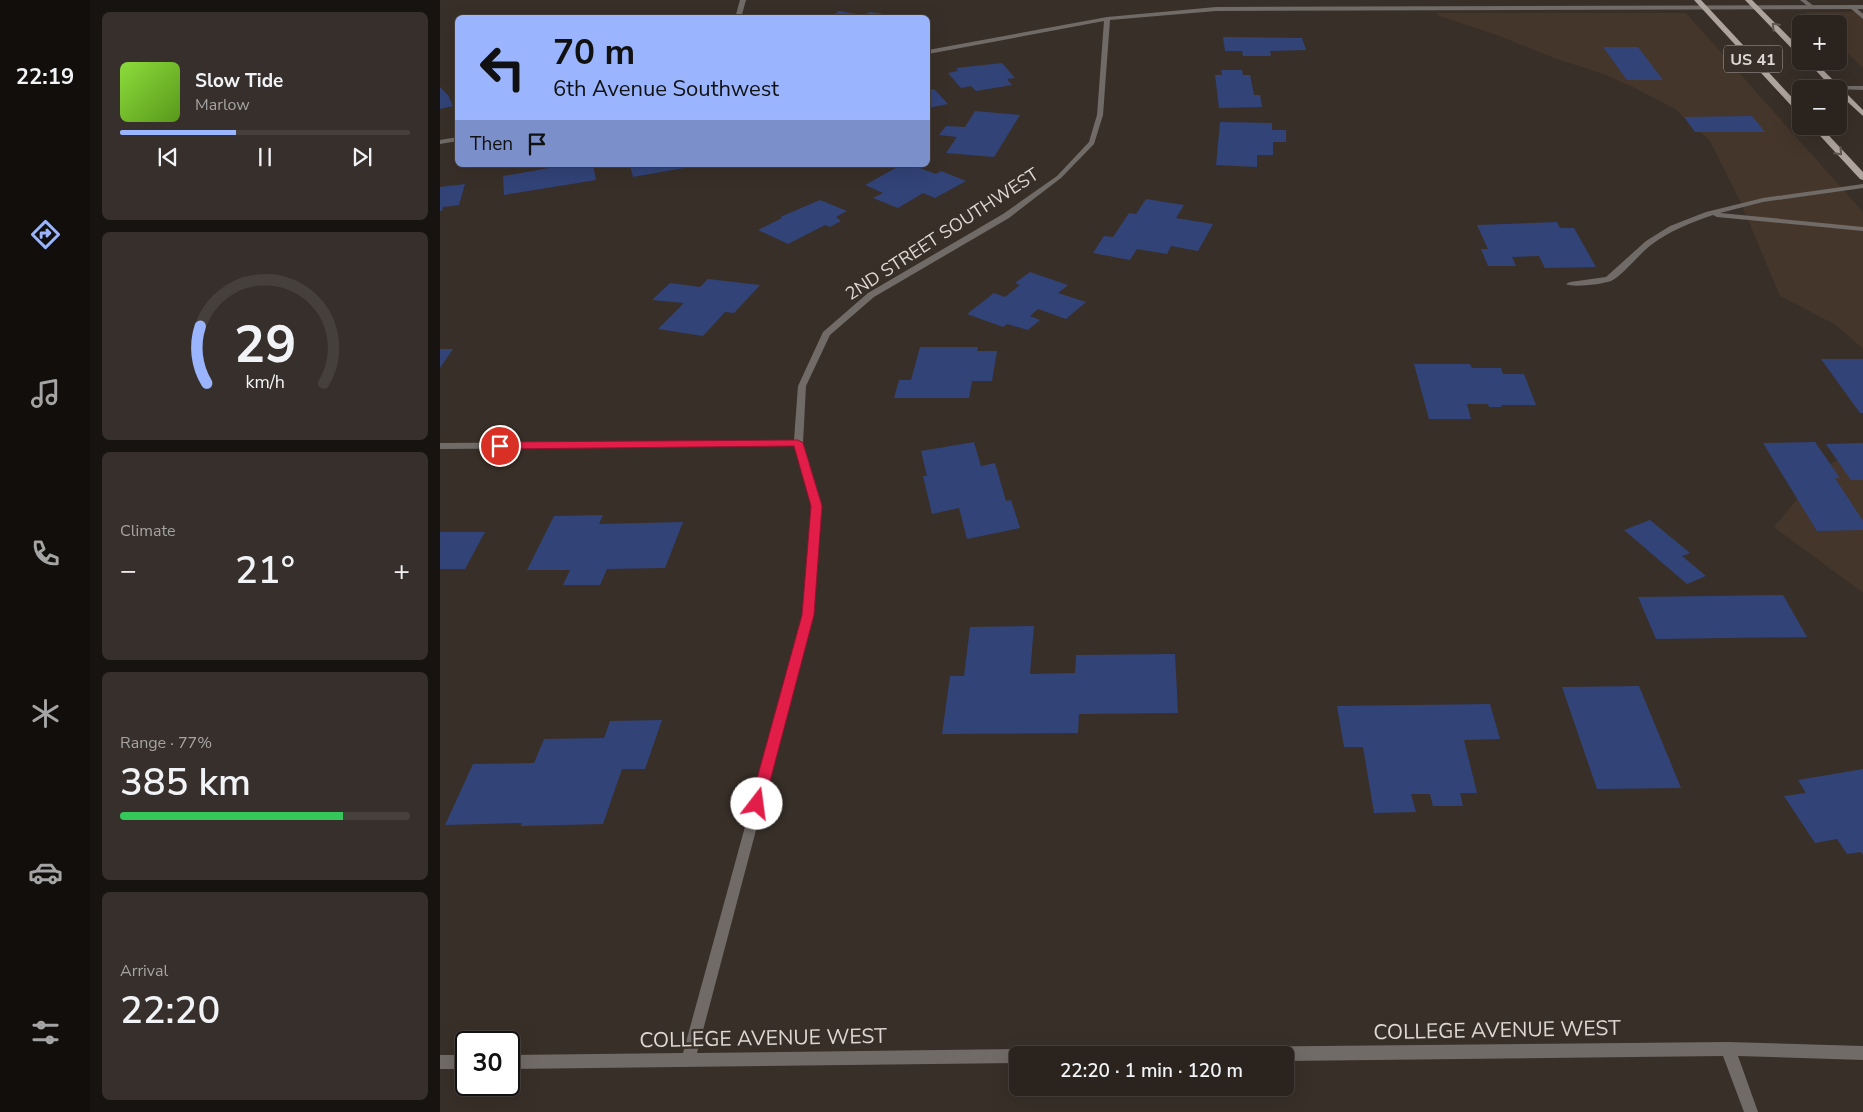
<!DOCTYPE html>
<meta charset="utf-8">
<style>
body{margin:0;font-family:"Nunito Sans",sans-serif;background:#362f2b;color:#f1f3f6;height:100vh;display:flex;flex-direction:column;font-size:19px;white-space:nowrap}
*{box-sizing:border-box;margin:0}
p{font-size:16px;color:#a5a4a4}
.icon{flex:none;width:28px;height:28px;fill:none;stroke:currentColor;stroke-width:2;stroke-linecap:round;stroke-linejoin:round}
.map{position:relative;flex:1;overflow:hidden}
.drawer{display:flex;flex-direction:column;gap:12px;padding:12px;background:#171310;width:350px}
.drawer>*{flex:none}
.top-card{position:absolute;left:15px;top:15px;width:475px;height:152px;border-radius:8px;box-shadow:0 5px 20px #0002,0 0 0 1px #46403c;background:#9ab5fd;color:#111;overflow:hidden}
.buttons{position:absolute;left:1352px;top:15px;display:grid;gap:10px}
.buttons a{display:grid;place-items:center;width:55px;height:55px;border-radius:8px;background:#2a231e;box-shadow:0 5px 20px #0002,0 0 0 1px #46403c;font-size:25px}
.speed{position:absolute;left:15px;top:1031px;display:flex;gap:10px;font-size:25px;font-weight:700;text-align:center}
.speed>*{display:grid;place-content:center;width:65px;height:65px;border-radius:50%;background:#2a231e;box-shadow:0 5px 20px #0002,0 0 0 1px #46403c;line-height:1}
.speed .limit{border:2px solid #111;border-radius:8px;background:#fff;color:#111}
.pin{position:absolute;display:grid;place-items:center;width:42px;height:42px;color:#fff;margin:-21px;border:2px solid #fff;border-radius:50%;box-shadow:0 1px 5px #0007}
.me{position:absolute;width:55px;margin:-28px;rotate:15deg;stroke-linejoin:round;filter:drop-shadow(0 0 4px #0008)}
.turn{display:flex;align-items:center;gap:18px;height:105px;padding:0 15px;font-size:22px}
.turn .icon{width:65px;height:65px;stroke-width:2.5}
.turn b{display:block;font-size:35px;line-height:42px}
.then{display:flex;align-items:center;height:48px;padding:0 15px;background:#0003;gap:10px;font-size:19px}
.big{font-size:38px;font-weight:600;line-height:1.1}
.drawer .tile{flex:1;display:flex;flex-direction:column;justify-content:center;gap:8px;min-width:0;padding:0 18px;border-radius:8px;background:#362f2b}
.drawer .dial{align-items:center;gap:0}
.dial svg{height:130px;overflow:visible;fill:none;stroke:#46403c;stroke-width:7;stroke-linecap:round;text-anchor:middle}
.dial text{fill:#f1f3f6;stroke:none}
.song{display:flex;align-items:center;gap:15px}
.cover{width:60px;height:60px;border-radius:8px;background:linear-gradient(135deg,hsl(90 70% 55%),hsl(90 70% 35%))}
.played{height:5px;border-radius:2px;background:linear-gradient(90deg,#9ab5fd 40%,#46403c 40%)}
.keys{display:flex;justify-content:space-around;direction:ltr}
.heat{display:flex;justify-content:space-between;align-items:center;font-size:28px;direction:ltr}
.charge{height:8px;border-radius:4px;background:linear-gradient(90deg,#34c759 77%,#46403c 0)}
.trip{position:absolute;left:569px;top:1046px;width:285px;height:50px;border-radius:8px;background:#2a231e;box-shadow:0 5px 20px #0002,0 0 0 1px #46403c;font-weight:600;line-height:50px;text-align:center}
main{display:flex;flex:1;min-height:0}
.tab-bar{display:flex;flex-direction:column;width:90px;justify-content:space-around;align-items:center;background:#110e0c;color:#a5a4a4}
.tab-bar .icon{width:35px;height:35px}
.tab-bar .selected{color:#9ab5fd}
.tab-bar b{font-size:22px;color:#f1f3f6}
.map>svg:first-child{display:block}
.built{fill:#45362b}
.building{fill:#324378}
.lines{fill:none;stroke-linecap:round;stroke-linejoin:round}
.service{fill:#706b67;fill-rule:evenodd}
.minor{fill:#706b67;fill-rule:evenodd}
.primary{fill:#aea49d;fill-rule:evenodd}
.oneway{stroke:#615851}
.route{fill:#e11d48;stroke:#92132f}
.labels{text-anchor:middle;stroke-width:5;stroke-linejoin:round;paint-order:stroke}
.shield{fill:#382f28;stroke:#aca5a0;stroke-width:1}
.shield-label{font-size:16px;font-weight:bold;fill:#ded7d3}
.street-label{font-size:18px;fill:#ded7d3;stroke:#382f28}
.near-street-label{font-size:21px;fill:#ded7d3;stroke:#382f28}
</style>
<main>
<nav class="tab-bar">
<b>22:19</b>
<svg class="icon selected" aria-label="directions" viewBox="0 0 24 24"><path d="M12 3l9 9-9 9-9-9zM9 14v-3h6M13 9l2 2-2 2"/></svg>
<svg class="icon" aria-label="music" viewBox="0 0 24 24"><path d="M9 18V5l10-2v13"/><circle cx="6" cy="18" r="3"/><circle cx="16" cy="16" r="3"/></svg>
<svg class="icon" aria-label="phone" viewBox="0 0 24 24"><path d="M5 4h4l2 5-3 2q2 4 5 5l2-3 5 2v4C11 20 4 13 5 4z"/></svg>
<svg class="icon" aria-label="climate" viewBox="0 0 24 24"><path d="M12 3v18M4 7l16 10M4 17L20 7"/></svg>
<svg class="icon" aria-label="car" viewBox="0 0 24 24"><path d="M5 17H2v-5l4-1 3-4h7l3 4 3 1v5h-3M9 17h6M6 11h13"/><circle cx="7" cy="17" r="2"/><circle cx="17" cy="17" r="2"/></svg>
<svg class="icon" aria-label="filters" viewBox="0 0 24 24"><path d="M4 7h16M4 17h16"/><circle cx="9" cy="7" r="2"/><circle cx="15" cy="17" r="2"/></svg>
</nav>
<section class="drawer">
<div class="tile">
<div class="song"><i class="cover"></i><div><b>Slow Tide</b><p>Marlow</p></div></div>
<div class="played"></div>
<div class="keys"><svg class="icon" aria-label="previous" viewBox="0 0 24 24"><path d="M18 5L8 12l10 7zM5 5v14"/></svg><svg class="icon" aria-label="pause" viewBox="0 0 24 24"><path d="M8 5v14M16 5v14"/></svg><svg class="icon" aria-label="next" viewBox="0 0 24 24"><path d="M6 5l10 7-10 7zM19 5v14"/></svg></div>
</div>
<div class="tile dial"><svg viewBox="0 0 100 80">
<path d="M14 69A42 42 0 1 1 86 69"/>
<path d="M14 69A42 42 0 0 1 10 34" stroke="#9ab5fd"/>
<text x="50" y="56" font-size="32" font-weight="700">29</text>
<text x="50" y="72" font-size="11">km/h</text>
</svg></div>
<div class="tile"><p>Climate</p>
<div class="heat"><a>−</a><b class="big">21°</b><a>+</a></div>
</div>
<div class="tile"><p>Range · 77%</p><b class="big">385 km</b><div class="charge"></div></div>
<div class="tile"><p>Arrival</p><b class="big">22:20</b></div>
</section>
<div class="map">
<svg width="1423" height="1112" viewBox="0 0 1423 1112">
<rect width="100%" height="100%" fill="#382f28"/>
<g class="built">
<polygon points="1365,12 1423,12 1423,68 1399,45 1399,24 1377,24"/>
<polygon points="997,13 1246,13 1423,212 1423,349 1396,325 1340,296 1301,203 1270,141 1235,109 1193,87 1163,74 1114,58 1054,34 999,16"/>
<polygon points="1423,449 1423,593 1334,527 1385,466"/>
</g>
<g class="building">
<polygon points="399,11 424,15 430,12 451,15 447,18 388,18"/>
<polygon points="783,37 862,38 866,50 830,51 831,56 803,56 802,51 785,51"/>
<polygon points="1163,47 1198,47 1223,80 1187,80"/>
<polygon points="562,63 575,78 567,79 572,85 536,91 531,86 521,88 508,73 518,71 516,68"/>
<polygon points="781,70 802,70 803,75 810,75 814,95 820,95 822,107 779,108 775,75 782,75"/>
<polygon points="0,87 8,95 13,106 0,109"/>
<polygon points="494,89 508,104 488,108 488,90"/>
<polygon points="535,111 580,115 554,157 506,153 517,137 499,135 506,126 525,127"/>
<polygon points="1312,116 1325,132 1255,132 1244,117"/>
<polygon points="780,122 832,123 832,130 846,130 846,142 833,142 833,155 817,155 817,167 776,165"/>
<polygon points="126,165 153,165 156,180 64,195 63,176"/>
<polygon points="190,165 243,165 244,168 193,177"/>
<polygon points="461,165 472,165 496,174 501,171 526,181 495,198 483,193 458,208 433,198 443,193 425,185"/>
<polygon points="25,184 19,205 3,207 2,211 0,211 0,187"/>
<polygon points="706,199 744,205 736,218 773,224 758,251 731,246 727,254 697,249 690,260 653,253 664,236 673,237 689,213 696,214"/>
<polygon points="380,200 407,211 396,217 401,221 390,227 385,225 348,244 318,230 342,218 340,217"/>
<polygon points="1117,222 1120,228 1134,228 1156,267 1105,268 1099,256 1072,257 1076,266 1048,266 1041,249 1048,249 1037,225"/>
<polygon points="590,272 628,285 618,293 646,302 626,319 598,309 590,316 600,320 588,330 567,324 563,327 527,314 554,293 565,297 580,285 575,283"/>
<polygon points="268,279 320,285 294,313 285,312 263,336 218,329 244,303 212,300 230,283 260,287"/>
<polygon points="480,347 538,347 537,351 557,351 552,381 532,381 529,398 454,398 459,380 471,380"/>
<polygon points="0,349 13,349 0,368"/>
<polygon points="1381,359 1423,359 1423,413 1420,413"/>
<polygon points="974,364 1030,364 1032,368 1061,368 1063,374 1084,374 1096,405 1061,405 1062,407 1049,407 1048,404 1027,404 1031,419 989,419"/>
<polygon points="534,442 541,466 555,463 566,501 571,500 580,528 527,539 519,508 492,514 483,476 487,476 481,451"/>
<polygon points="1375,442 1400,478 1395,478 1423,521 1423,530 1377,531 1323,443"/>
<polygon points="1423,443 1423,480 1411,480 1386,444"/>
<polygon points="163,515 159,524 243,522 225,568 167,569 160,585 123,585 130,570 87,570 114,516"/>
<polygon points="1210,520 1250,553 1242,556 1266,576 1247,584 1184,530"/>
<polygon points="0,532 45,532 25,569 0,569"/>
<polygon points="1343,595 1367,637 1216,639 1198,597"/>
<polygon points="594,626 590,674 635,673 636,655 735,654 738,713 639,714 638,733 502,734 510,676 524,676 530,627"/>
<polygon points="1199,686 1241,788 1157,789 1122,687"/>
<polygon points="1050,704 1060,739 1024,740 1037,793 1020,793 1023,806 993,806 990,794 971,794 976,812 934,813 923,747 904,747 897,706"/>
<polygon points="222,720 205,769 182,769 163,824 81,826 82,823 5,825 33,764 94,763 104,739 164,738 170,721"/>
<polygon points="1423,769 1423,855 1421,852 1407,854 1397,839 1375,843 1344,796 1366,793 1358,780"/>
</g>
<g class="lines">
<g class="service">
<polygon points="1360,0 1366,0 1375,7 1370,8"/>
<polygon points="1410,6 1414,6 1423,14 1423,19 1410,8"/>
<polygon points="1397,86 1423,86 1423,90 1395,89"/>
<path d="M1423,184V188L1323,202L1280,213L1423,227V231L1277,217L1273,215C1252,222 1229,231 1211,245C1200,253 1182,276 1171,281C1163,284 1132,288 1126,284L1130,282L1166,277L1206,241L1230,226L1266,212L1323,198Z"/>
</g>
<g class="minor">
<polygon points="300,0 306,0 301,18 295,18"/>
<polygon points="1423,5 1423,9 776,11 670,20 663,115 654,144 621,178 569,218 434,297 390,335 366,386 363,443 382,506 373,615 257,1053 578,1049 583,1051 585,1055 578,1055 578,1063 69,1069 69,1055 243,1053 363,615 372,506 354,446 0,449 0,443 354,440 358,386 383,332 428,293 563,214 617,176 649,142 657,115 664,21 488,54 488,50 667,17 776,7"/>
<polygon points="18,137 18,141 0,144 0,140"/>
<polygon points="1288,1042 1423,1046 1423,1060 1298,1056 1318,1112 1304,1112 1283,1056 845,1061 845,1055 684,1055 686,1050 691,1048"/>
<rect x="0" y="1055" width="26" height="14"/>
</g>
<g class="primary">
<polygon points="1254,0 1261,0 1361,107 1361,113 1358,113"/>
<polygon points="1305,0 1312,0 1361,49 1361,55 1358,55"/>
<polygon points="1367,61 1374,61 1423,110 1423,116 1399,94 1399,89 1393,89"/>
<polygon points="1371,126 1380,126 1423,172 1423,180 1420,179"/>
</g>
</g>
<defs><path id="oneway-chevron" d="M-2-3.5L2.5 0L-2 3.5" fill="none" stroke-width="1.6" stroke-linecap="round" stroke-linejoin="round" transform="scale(1.25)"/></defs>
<g class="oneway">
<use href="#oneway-chevron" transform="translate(1335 26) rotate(-135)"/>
<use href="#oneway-chevron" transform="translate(1399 152) rotate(47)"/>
</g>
<polygon class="route" points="358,440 363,443 382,506 374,615 324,804 322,808 317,809 313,808 310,804 362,615 371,506 354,446 60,449 55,446 60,442"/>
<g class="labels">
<rect class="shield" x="1284" y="45.5" width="58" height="27" rx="4"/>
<g class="shield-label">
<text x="1313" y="65">US 41</text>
</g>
<g class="street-label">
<text transform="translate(502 234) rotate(-33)" y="6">2ND STREET SOUTHWEST</text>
</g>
<g class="near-street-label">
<text transform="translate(1057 1030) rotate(-1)" y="7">COLLEGE AVENUE WEST</text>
<text transform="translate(323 1038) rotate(-1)" y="7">COLLEGE AVENUE WEST</text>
</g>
</g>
</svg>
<div class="buttons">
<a>+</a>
<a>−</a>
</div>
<div class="speed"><div class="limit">30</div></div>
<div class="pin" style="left:60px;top:446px;background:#d93025"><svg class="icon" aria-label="arrive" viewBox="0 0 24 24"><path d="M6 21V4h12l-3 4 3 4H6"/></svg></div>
<svg class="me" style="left:317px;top:804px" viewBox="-20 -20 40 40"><circle r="19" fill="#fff"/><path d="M0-13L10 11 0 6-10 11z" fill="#e11d48"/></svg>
<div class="trip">22:20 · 1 min · 120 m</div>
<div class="top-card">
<div class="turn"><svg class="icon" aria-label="left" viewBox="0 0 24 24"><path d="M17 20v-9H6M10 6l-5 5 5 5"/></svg><div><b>70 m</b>6th Avenue Southwest</div></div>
<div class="then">Then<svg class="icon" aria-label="arrive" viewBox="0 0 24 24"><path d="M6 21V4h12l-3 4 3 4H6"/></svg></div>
</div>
</div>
</main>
